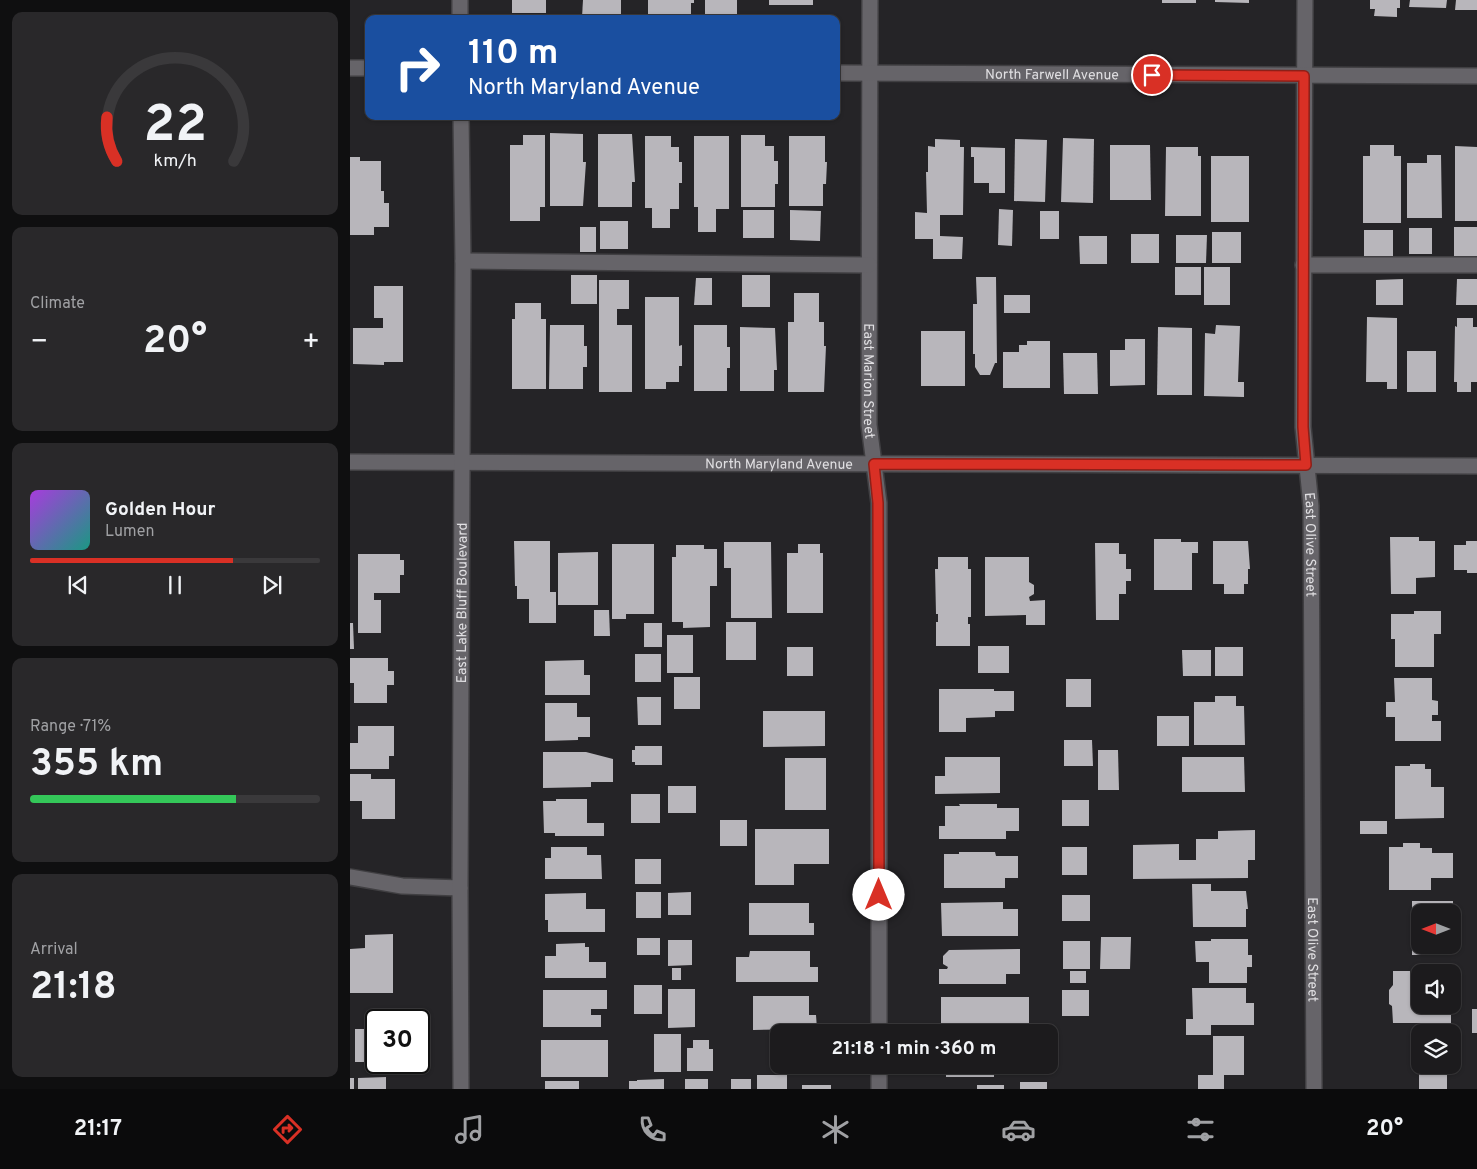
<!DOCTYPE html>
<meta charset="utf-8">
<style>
body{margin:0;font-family:Overpass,sans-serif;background:#29282a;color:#f1f3f6;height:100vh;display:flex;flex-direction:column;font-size:19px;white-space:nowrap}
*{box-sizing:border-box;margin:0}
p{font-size:16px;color:#a0a1a4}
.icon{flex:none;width:28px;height:28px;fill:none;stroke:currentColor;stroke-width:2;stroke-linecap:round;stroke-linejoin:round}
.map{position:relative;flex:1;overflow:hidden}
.sheet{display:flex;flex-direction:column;gap:12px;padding:12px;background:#0f0f10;width:350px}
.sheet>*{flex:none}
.banner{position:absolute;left:15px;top:15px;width:475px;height:105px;border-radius:10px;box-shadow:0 1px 4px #0004,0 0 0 1px #3a393b;background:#1a4fa0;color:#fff;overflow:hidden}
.needle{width:32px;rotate:270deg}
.tools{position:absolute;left:1061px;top:904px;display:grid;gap:10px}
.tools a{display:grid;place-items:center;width:50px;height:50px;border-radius:10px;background:#1c1b1d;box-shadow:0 1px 4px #0004,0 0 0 1px #3a393b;font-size:25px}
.speed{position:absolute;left:15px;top:1009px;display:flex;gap:10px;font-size:25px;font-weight:700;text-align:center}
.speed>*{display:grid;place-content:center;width:65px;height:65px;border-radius:50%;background:#1c1b1d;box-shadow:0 1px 4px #0004,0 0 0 1px #3a393b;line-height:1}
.speed .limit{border:2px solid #111;border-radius:8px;background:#fff;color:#111}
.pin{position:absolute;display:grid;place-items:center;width:42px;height:42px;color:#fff;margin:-21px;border:2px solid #fff;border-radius:50%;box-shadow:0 1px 5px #0007}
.me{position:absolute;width:55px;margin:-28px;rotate:0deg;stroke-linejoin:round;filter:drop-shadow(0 0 4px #0008)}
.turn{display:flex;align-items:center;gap:18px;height:105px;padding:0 20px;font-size:22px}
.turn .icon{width:65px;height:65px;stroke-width:2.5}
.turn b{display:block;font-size:35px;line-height:42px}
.big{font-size:38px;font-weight:700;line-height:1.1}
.sheet .card{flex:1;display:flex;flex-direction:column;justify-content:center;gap:8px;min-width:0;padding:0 18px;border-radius:10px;background:#29282a}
.sheet .dial{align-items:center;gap:0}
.dial svg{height:130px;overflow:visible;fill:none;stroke:#3a393b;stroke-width:7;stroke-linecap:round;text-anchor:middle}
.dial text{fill:#f1f3f6;stroke:none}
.song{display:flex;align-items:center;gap:15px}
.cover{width:60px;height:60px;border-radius:8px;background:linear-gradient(135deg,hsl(280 70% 55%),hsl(170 70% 35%))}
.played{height:5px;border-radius:2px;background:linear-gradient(90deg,#d93025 70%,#3a393b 70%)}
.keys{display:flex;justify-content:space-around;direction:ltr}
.heat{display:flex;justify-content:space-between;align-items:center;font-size:28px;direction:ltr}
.charge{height:8px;border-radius:4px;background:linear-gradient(90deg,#34c759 71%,#3a393b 0)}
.trip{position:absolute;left:420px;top:1024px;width:288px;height:50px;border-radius:10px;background:#1c1b1d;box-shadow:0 1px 4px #0004,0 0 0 1px #3a393b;font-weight:700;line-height:50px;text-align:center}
.tabs{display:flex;height:80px;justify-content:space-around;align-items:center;background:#0b0b0c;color:#a0a1a4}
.tabs .icon{width:35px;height:35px}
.tabs .current{color:#d93025}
.tabs b{font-size:22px;color:#f1f3f6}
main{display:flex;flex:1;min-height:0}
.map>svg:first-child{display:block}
.building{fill:#b8b6bb}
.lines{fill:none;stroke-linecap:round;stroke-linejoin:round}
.minor-casing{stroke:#403f42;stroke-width:18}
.minor{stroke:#666469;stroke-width:15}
.route-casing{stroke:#8d1f18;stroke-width:12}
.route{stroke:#d93025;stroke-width:9}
.labels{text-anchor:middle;stroke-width:5;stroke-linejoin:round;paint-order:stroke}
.street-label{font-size:14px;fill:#e0dfe2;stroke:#252427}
</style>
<main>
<section class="sheet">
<div class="card dial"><svg viewBox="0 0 100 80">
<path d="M14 69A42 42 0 1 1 86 69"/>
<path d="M14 69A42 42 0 0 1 8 42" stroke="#d93025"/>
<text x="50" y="56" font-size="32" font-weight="700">22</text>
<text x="50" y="72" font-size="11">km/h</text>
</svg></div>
<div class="card"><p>Climate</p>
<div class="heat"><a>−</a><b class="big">20°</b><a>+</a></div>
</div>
<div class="card">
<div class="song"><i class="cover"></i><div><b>Golden Hour</b><p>Lumen</p></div></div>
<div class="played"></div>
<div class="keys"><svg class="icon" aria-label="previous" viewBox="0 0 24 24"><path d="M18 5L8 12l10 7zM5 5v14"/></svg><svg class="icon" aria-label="pause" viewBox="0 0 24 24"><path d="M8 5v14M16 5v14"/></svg><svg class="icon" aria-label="next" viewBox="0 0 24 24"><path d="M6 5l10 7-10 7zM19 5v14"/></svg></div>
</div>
<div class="card"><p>Range · 71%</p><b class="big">355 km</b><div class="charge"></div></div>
<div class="card"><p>Arrival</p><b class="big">21:18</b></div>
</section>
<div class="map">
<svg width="1127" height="1089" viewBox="0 0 1127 1089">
<rect width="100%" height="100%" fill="#252427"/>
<g class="building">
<rect x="162" y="0" width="34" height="13"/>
<polygon points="233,0 271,0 271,17 232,17"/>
<polygon points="298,0 344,0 344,3 341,3 341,14 298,14"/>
<rect x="355" y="0" width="32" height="14"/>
<rect x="419" y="0" width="44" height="5"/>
<rect x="812" y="0" width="34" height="3"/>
<polygon points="865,0 899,0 899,3 865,2"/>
<polygon points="1020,0 1050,0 1050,8 1047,8 1047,17 1024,16 1025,9 1020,9"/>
<polygon points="1060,0 1097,0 1096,8 1059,7"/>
<polygon points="1106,0 1127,0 1127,10 1105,10"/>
<polygon points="200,133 233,134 233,162 236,162 233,206 200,206"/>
<polygon points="248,134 282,134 285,182 282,182 282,207 248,207"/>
<polygon points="173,135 195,135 195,207 190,207 190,221 160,221 160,145 173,145"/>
<polygon points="391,135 415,135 415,146 424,146 424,161 428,161 428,184 425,184 425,207 391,207"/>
<polygon points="295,136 321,136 321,147 329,147 329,162 332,162 332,183 329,183 329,209 320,209 320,228 302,228 302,208 295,208"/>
<polygon points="344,136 379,136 379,209 366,209 366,232 348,232 348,207 344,207"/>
<polygon points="439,136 475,136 475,162 477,162 476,184 473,184 473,206 439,206"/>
<polygon points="713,138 744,139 743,203 711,202"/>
<polygon points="585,139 610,140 610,147 614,147 613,215 590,215 590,236 613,237 612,259 583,259 583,239 565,239 565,212 577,213 576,172 578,172 578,146 585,147"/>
<polygon points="665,139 697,140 695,202 664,201"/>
<polygon points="760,145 800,145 801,200 760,200"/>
<polygon points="1020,145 1044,145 1044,156 1051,156 1051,223 1013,223 1013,156 1020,156"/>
<polygon points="1105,146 1127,147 1127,221 1105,221"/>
<polygon points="621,147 655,148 655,193 639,193 639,183 624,183 624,157 621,157"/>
<polygon points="816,147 848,147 848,156 851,156 851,216 815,216"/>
<polygon points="1077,155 1091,155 1092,218 1057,218 1057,163 1077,163"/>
<rect x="861" y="156" width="38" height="66"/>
<polygon points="0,157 10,157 10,161 31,161 31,191 34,191 34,203 39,203 39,227 24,227 24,235 0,235"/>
<polygon points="649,209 663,210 662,246 648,245"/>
<rect x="393" y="210" width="31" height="28"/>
<polygon points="440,210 471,211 470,241 440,240"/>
<rect x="690" y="211" width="19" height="28"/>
<rect x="250" y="221" width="28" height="28"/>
<rect x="230" y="227" width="16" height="25"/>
<rect x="1104" y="227" width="23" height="29"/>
<rect x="1059" y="228" width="23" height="26"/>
<rect x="1014" y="230" width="29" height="28"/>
<rect x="862" y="232" width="29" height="31"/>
<rect x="781" y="234" width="28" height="29"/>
<polygon points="826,235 857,235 856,263 826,263"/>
<polygon points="729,236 757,236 757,264 730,264"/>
<rect x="825" y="267" width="26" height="28"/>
<rect x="854" y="267" width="26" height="38"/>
<rect x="221" y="275" width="26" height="29"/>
<rect x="392" y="275" width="28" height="32"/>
<polygon points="626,277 646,277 647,363 645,363 640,375 630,375 625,367 625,354 623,354 623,304 627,304"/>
<polygon points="346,278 362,278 362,305 344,305"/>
<polygon points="1053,279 1053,305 1026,305 1026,280"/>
<polygon points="1107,279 1127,279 1127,305 1106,305"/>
<polygon points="249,280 279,280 279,309 267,309 267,325 282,325 282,392 249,392"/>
<polygon points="24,286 53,286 53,362 34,362 34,365 3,364 3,328 33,328 33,318 24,318"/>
<polygon points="444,293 469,293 469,322 474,322 474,346 476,346 474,392 438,392 438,322 444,322"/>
<rect x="654" y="295" width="26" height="18"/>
<polygon points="295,297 329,297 329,346 332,345 332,366 329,366 329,382 316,382 316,389 295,389"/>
<polygon points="165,303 191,303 191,319 196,319 196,389 162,389 162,319 165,319"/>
<polygon points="1017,317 1047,318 1047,389 1037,389 1037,382 1016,382"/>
<polygon points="1107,318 1123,318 1123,327 1127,327 1127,382 1121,382 1121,392 1107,392 1107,382 1104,382 1105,326 1107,327"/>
<polygon points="200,325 234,325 234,346 237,346 237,367 233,367 233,389 199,389"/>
<polygon points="344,325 377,325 377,347 380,347 380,368 377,368 377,391 344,391"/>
<polygon points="866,325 890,326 888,382 894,382 894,397 854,396 855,333 865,334"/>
<polygon points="390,327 425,328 427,370 424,370 424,391 390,391"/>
<polygon points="808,327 842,328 842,395 807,395"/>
<rect x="571" y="331" width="44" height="55"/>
<polygon points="775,339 795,339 795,385 760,386 760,350 775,350"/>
<polygon points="677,341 700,341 700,388 653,388 653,352 669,352 669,345 677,345"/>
<rect x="1057" y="351" width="29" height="41"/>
<polygon points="713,353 747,353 748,394 714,394"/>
<polygon points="1040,537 1069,537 1069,541 1085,541 1085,577 1066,578 1066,594 1041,594"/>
<polygon points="804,539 831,539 831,542 848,542 848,553 842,553 842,590 804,590"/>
<polygon points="164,541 200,541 200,592 206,592 206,623 179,623 179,599 167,599 167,586 165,586"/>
<polygon points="863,541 898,541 900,569 898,569 898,584 894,584 894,594 874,594 874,584 863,584"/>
<polygon points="1116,541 1127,541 1127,573 1117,573 1117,570 1104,570 1104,545 1116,545"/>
<polygon points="374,542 421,542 422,618 381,618 381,568 374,568"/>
<polygon points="745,543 769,543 769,554 776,554 776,569 781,569 781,581 776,581 776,594 769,594 769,620 746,620"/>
<polygon points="262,544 304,544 304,614 276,614 276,619 262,619"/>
<polygon points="448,544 470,544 470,553 473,553 473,613 437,613 437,553 448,553"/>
<polygon points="326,545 354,545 354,549 367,549 367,586 360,586 360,627 333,628 333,622 322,622 322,557 326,557"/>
<polygon points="248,552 248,605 208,605 208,553"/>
<polygon points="8,554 50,554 50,560 54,560 54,575 50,575 50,593 24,593 24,600 31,600 31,633 8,633"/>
<polygon points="588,557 618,557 618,569 621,569 621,617 618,617 618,624 620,624 620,646 586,646 586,622 588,622 588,614 586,614 585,569 588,569"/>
<polygon points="635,557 679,557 679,582 684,585 684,594 679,597 680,601 695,600 695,625 676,625 676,615 635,616"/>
<polygon points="244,610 259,610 260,636 244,636"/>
<polygon points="1064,611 1091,611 1091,634 1084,634 1084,667 1045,667 1045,639 1041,639 1041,614 1064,614"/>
<rect x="376" y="622" width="30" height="38"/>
<polygon points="0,623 3,623 4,649 0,649"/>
<rect x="294" y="623" width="18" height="24"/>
<rect x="317" y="635" width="26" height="38"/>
<rect x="628" y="646" width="31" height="27"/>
<rect x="437" y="647" width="26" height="29"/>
<rect x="865" y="647" width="28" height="29"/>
<polygon points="832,650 861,650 861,676 833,676"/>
<rect x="285" y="654" width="26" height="28"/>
<polygon points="0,658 38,658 38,671 44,671 44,685 37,685 37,703 4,703 4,683 0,683"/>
<polygon points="234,660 234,675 240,675 240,695 195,695 195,661"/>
<rect x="324" y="677" width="26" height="32"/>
<polygon points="1044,678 1082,678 1082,700 1088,701 1088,715 1082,715 1082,721 1091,721 1091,741 1045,741 1045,717 1036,717 1036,702 1045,702"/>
<rect x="716" y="679" width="25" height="28"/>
<polygon points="589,689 644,689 644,691 664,691 664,711 645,711 645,717 616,718 616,732 589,732"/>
<polygon points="865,696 886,696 886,706 894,706 895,745 844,745 844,702 865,702"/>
<polygon points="287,697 311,697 311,725 288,725"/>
<polygon points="195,703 227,703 227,717 240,717 240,737 228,737 228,740 195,741"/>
<polygon points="413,711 475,711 475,746 413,747"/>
<rect x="807" y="716" width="32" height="30"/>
<polygon points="8,726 44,726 44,756 39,756 39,769 0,769 0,743 8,743"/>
<polygon points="714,740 742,740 743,766 714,766"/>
<polygon points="285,746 312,746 312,765 285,765 285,762 282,762 282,750 285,750"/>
<polygon points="748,750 768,750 769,790 748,790"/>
<polygon points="193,752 236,752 263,759 263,782 241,782 241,787 193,788"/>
<polygon points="595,757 650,757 650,793 585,794 585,776 595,776"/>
<polygon points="832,757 894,757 895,792 832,792"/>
<rect x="435" y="758" width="41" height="52"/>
<polygon points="1060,764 1075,764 1075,769 1081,769 1081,787 1094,787 1094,818 1045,819 1045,766 1060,766"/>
<polygon points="0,774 21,774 21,779 45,779 45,819 12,819 12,801 0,801"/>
<rect x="318" y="786" width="28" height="27"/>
<rect x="281" y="794" width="29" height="29"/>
<polygon points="206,799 237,799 237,823 254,823 254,836 205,836 205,833 194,833 193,801 206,801"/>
<rect x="712" y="800" width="27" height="26"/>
<polygon points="609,804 647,804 647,808 669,808 669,831 656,831 656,839 589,839 589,826 595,826 595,806 610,806"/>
<rect x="370" y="820" width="27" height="26"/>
<rect x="1010" y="821" width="27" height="13"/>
<polygon points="405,829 479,829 479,864 444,864 444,885 405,885"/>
<polygon points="905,830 905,860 898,860 898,878 783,879 783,845 829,844 829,860 846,860 846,839 868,839 868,831"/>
<polygon points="1053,843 1070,843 1070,848 1082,848 1082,853 1103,853 1103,878 1081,878 1081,890 1039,890 1039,847 1053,847"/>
<polygon points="201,847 237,847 237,855 251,855 252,879 195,879 195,858 201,858"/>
<rect x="712" y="847" width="25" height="28"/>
<polygon points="609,852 645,852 646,856 668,856 668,878 655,878 655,888 594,888 594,854 609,854"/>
<rect x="285" y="859" width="26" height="25"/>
<polygon points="842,884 861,884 861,891 896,891 898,909 896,909 896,927 843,927"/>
<rect x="286" y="892" width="25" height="26"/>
<polygon points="341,892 341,915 318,915 318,893"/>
<polygon points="236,893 236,909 255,909 255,932 198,932 198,920 195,920 195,894"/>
<rect x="712" y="895" width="28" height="26"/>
<polygon points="1062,901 1103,901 1103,912 1070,912 1070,945 1093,945 1093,955 1062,955"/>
<polygon points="653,902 653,909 668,909 668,936 592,936 591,903"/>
<polygon points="399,903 459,903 459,923 464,923 464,935 399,935"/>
<polygon points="43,934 43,993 0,993 0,949 15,948 15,935"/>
<polygon points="751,937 781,937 780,969 750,969"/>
<rect x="287" y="938" width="23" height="17"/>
<polygon points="861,939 898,939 898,955 902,955 902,967 897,967 897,983 859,983 859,962 846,962 845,941 861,941"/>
<polygon points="318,940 342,940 342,965 318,966"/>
<rect x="713" y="941" width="27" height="28"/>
<polygon points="235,943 235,947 239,947 239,962 256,962 256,978 195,978 195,956 206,956 206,944"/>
<polygon points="670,949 670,974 656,974 656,984 589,984 589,969 597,969 598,967 593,964 593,956 599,950"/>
<polygon points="400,951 460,951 460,967 468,967 468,982 386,982 386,957 399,957"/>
<rect x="322" y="968" width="9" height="12"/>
<rect x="720" y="971" width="16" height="12"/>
<polygon points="1043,971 1060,971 1060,983 1070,983 1070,1005 1102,1005 1102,983 1106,983 1106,1009 1101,1009 1101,1026 1078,1026 1078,1023 1043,1023 1042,1006 1039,1004 1039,990 1043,985"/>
<rect x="284" y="985" width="28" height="29"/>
<polygon points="842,988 896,988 896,1003 904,1003 904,1025 861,1025 861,1035 836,1035 836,1019 843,1019"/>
<polygon points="318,989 345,989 345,1027 318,1028"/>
<polygon points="193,990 257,990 257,1009 241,1009 241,1015 251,1015 251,1027 193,1027"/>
<rect x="712" y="990" width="27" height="26"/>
<polygon points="403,996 459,996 459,1015 466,1015 467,1029 403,1030"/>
<polygon points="591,997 679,997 679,1024 662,1024 662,1031 591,1031"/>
<rect x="1122" y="1009" width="5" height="24"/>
<polygon points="22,1018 26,1018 26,1062 5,1062 5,1029 22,1029"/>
<rect x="304" y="1034" width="27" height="38"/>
<rect x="424" y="1036" width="5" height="29"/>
<polygon points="863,1036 894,1036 894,1075 874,1075 874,1089 848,1089 848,1075 863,1075"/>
<rect x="191" y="1040" width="67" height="37"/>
<polygon points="343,1040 359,1040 359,1049 363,1049 363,1071 337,1071 337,1048 343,1048"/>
<polygon points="585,1065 644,1065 644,1077 596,1077 596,1068 585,1068"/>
<rect x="1069" y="1071" width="28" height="18"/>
<rect x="407" y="1075" width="30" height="14"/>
<polygon points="36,1077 36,1089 8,1089 8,1078"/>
<rect x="0" y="1078" width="4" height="11"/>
<polygon points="314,1079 314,1089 279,1089 279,1081 287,1081 287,1080"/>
<rect x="335" y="1079" width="23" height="10"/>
<rect x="381" y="1079" width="20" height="10"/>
<rect x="195" y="1081" width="34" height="8"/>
<rect x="670" y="1082" width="27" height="7"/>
<rect x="452" y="1085" width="29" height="4"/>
<rect x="627" y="1085" width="27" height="4"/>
</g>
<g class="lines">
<g class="minor-casing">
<g id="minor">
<polyline points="110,0 110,19"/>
<path id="s1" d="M520,0L519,425L529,503V1032"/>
<path id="s2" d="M955,0L953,427L961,506L964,1089"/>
<polyline points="0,68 19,68"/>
<path id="s3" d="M486,73L1127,76"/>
<polyline points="113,261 519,265"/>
<polyline points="953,265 1127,265"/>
<path id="s4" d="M0,462L1127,466"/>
<polyline points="0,877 52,886 110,888"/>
<polyline points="529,1065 529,1089"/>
<path id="s5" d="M111,1089L110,888L113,261L111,116"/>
</g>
</g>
<use href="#minor" class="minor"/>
</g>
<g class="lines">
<g class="route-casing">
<polyline id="route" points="529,895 528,503 524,464 956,465 953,427 954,76 802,75"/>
</g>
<use href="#route" class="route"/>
</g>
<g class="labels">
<g class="street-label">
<text dy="5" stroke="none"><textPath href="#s3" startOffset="216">North Farwell Avenue</textPath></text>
<text dy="5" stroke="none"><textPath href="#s1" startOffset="381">East Marion Street</textPath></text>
<text dy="5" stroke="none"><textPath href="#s4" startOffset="429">North Maryland Avenue</textPath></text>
<text dy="5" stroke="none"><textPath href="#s2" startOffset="545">East Olive Street</textPath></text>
<text dy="5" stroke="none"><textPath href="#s5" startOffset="486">East Lake Bluff Boulevard</textPath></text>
<text dy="5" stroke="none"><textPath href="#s2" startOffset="950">East Olive Street</textPath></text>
</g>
</g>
</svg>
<div class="tools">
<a><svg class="needle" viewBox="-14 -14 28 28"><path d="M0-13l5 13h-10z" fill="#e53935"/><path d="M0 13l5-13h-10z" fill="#a0a1a4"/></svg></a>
<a><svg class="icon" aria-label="sound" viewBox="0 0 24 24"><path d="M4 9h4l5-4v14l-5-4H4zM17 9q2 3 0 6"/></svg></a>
<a><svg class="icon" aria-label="layers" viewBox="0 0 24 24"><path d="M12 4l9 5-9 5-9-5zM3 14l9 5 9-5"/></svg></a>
</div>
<div class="speed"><div class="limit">30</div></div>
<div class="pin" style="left:802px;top:75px;background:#d93025"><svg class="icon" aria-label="arrive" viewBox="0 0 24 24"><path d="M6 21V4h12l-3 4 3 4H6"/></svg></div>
<svg class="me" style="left:529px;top:895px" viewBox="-20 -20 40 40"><circle r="19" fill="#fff"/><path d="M0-13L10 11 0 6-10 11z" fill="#d93025"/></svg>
<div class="trip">21:18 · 1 min · 360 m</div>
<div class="banner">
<div class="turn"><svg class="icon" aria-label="right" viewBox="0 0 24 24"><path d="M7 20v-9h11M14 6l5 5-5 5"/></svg><div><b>110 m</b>North Maryland Avenue</div></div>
</div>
</div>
</main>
<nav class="tabs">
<b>21:17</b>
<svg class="icon current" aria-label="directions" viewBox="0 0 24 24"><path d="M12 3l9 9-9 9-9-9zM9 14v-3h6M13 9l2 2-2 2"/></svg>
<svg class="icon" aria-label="music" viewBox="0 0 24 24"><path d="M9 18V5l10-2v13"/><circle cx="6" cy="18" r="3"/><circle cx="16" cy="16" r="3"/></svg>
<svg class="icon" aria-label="phone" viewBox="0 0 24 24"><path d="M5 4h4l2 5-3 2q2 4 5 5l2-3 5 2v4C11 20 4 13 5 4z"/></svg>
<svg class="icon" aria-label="climate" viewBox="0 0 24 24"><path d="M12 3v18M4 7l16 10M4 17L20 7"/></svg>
<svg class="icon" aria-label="car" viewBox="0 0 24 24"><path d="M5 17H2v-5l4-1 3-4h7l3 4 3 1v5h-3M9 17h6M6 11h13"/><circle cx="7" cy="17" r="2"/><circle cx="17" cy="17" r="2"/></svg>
<svg class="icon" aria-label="filters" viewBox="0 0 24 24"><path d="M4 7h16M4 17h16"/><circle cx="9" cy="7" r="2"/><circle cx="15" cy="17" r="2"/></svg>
<b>20°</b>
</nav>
